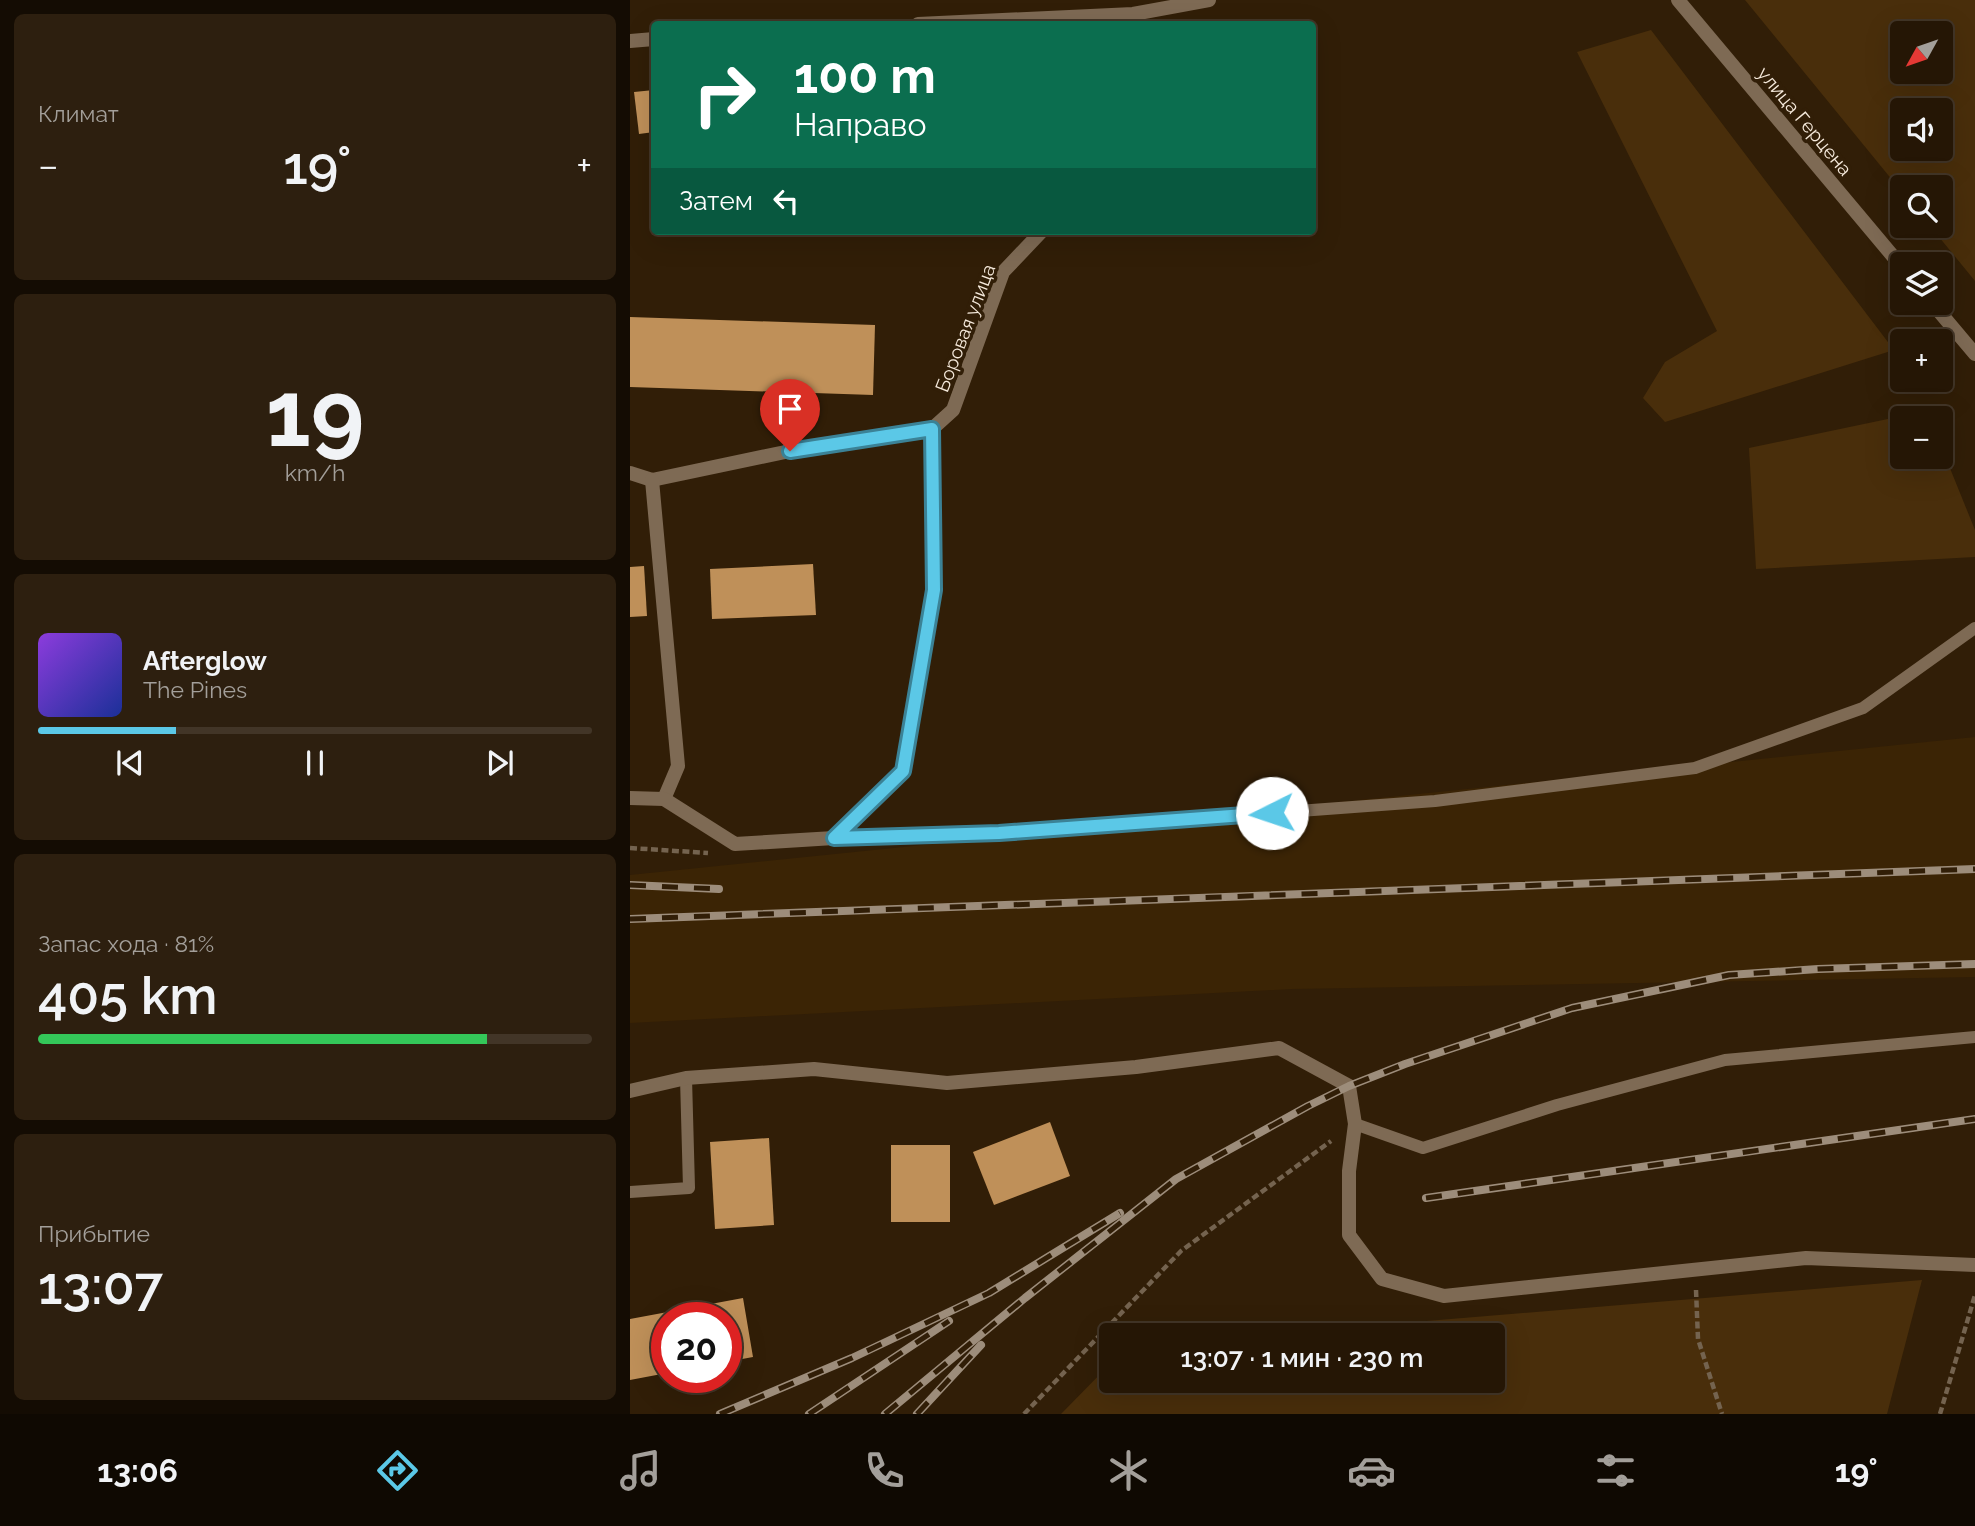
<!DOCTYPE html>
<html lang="ru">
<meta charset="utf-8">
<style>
body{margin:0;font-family:Raleway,sans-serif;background:#2d1f0f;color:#f1f3f6;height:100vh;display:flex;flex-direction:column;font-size:26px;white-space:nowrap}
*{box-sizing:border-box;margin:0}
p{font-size:23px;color:#a39f9a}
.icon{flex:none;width:38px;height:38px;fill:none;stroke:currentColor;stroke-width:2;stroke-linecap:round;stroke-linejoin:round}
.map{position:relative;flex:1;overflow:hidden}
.drawer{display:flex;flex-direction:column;gap:14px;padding:14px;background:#140c03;width:630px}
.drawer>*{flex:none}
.guide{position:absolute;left:21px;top:21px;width:665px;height:214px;border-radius:7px;box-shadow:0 7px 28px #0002,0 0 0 2px #423527;background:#0b6e4f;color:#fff;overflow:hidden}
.needle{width:46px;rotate:230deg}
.controls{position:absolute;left:1260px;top:21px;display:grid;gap:14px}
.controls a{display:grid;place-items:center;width:63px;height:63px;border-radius:7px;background:#251605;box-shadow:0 7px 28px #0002,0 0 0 2px #423527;font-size:35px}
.speed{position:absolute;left:21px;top:1302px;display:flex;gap:14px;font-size:35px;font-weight:700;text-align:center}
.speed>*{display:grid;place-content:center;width:91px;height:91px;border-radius:50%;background:#251605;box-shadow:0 7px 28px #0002,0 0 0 2px #423527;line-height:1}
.speed .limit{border:10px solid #d22;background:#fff;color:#111}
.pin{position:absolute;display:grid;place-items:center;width:60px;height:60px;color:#fff;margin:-72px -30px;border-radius:50% 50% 50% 0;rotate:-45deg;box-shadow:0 0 7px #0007}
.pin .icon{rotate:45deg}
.me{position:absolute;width:77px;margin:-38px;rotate:266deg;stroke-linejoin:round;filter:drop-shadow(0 0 5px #0008)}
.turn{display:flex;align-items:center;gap:24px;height:147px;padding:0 28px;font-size:32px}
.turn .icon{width:91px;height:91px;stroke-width:2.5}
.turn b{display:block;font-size:49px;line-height:60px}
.then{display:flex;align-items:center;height:66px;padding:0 28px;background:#0003;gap:14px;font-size:26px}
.big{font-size:52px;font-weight:600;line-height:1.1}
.drawer .card{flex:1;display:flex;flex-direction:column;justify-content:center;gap:10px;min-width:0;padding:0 24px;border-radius:10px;background:#2d1f0f}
.drawer .dial{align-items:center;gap:0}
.dial b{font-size:91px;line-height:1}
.song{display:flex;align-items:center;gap:21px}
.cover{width:84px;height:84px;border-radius:10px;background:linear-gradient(135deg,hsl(270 70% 55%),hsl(230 70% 35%))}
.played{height:7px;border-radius:4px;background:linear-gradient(90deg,#5bc8e7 25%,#423527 25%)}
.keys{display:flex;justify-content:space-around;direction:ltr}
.heat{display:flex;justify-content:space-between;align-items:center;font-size:38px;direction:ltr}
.charge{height:10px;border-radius:5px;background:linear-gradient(90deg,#34c759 81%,#423527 0)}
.trip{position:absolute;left:469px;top:1323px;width:406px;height:70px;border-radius:7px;background:#251605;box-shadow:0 7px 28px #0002,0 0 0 2px #423527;font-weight:600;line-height:70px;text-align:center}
.tabs{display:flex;height:112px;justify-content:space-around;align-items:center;background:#0f0902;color:#a39f9a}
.tabs .icon{width:49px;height:49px}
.tabs .current{color:#5bc8e7}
.tabs b{font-size:32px;color:#f1f3f6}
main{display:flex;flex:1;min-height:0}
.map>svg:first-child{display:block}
.built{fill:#3b2405}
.green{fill:#492e0b;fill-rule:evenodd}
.building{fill:#bf9059}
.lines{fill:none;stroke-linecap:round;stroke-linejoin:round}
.path{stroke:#74634f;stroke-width:4.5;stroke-dasharray:7 3.5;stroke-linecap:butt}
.service{stroke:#7e6a54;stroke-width:12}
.minor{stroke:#7e6a54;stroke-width:14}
.rail-casing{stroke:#9d8d7b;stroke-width:8}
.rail{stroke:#311e07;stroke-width:5;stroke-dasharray:16;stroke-linecap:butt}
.route-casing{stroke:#3b8296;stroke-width:18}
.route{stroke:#5bc8e7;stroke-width:12}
.labels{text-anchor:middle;stroke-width:7;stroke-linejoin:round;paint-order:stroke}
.street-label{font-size:19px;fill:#f6eadc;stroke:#311e07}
</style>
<main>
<section class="drawer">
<div class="card"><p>Климат</p>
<div class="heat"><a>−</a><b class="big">19°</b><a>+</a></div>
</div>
<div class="card dial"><b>19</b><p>km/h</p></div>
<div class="card">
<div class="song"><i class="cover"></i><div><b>Afterglow</b><p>The Pines</p></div></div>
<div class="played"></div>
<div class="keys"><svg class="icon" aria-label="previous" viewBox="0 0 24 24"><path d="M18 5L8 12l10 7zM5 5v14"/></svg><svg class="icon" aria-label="pause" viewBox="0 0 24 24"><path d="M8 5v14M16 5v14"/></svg><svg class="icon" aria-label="next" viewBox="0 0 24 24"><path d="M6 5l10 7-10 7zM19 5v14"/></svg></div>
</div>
<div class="card"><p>Запас хода · 81%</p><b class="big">405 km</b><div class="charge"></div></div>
<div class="card"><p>Прибытие</p><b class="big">13:07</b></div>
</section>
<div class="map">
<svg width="1345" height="1414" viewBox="0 0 1345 1414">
<rect width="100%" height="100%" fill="#311e07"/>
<polygon class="built" points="1345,737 1345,977 662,989 0,1023 0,875"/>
<g class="green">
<path d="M1115,0H1345V281L1300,226H1311V187H1272V192ZM1272,33H1311V72H1272ZM1272,110H1311V149H1272Z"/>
<polygon points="1021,30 1264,350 1035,422 1013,398 1035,362 1087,331 947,52"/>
<polygon points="1296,411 1299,418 1272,418 1272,457 1311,457 1311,446 1345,530 1345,557 1126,569 1119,448"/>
<polygon points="1292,1280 1257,1414 431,1414 481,1363 481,1381 863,1381 863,1335 628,1335"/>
</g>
<g class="building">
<polygon points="24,90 24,132 9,134 4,92"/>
<polygon points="0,317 245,325 243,395 0,387"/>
<polygon points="183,564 186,615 82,619 80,569"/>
<polygon points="14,566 17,616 0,617 0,567"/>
<polygon points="420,1122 440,1176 364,1205 343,1152"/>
<polygon points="139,1138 144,1225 85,1229 80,1142"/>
<rect x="261" y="1145" width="59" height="77"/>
<polygon points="113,1298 123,1357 96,1362 96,1318 37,1318 37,1373 0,1380 0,1319"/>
</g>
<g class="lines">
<g class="path">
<polyline points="0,848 78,853"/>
<polyline points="1066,1290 1068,1339 1092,1414"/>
<polyline points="394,1414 551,1251 701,1141"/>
<polyline points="1310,1414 1345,1295"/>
</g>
<g class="service">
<polyline points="204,838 369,833 805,801 1065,768 1233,708 1345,628"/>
<polyline points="725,1124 793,1148 927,1105 1095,1060 1345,1037"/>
<polyline points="0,1192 59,1188 56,1078"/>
</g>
<g class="minor">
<polyline points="1048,0 1272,267"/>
<polyline points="288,24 503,14 579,0"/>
<polyline points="0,41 24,39"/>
<polyline points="1302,303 1345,354"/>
<polyline points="0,473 22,480 160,451 302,429 323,410 373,272 412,231"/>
<polyline points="22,480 48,766 34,799"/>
<polyline points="0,798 34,799 105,844 204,838 273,771 304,590 302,429"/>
<polyline points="0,1091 56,1078 184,1069 317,1083 506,1067 649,1048 719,1086 725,1124 719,1171 719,1235 752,1279 814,1296 1176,1258 1345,1265"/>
</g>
<g class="rail-casing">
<g id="rail">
<polyline points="0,885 89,889"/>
<polyline points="0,919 1345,869"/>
<polyline points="796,1198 1345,1119"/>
<polyline points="90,1414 222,1358 359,1293 490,1213"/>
<polyline points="179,1414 319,1321"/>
<polyline points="255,1414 395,1298 546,1179 678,1106 719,1086 775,1064 942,1008 1099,975 1188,969 1345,964"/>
<polyline points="287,1414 351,1345"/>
</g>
</g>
<use href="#rail" class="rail"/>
</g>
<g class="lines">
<g class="route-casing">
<polyline id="route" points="160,451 302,429 304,590 273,771 204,838 369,833 642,813"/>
</g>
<use href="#route" class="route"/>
</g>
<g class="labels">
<g class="street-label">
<text transform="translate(1175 121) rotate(50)" y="7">улица Герцена</text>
<text transform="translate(335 328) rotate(-69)" y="7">Боровая улица</text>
</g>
</g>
</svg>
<div class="controls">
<a><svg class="needle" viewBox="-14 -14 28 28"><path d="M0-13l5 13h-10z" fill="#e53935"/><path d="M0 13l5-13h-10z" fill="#a39f9a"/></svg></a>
<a><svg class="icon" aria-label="sound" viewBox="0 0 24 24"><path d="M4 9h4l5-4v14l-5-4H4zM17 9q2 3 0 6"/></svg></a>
<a><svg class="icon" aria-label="search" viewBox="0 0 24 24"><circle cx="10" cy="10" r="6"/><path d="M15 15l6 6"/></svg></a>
<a><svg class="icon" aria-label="layers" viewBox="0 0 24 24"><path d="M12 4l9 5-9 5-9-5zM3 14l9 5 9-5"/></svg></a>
<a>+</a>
<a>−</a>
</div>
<div class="speed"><div class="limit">20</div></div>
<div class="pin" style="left:160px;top:451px;background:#d93025"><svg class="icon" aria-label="arrive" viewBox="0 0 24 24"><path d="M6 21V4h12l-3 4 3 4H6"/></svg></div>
<svg class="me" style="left:642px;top:813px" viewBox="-20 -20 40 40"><circle r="19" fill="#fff"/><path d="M0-13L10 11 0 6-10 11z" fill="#5bc8e7"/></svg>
<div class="trip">13:07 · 1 мин · 230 m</div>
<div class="guide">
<div class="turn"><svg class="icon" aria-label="right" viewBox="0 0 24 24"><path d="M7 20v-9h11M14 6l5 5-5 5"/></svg><div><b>100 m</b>Направо</div></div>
<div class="then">Затем<svg class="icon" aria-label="left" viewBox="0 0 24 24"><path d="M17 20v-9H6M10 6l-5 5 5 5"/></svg></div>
</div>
</div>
</main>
<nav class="tabs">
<b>13:06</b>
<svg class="icon current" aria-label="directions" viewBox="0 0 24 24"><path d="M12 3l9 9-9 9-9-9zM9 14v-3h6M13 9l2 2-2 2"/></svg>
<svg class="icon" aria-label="music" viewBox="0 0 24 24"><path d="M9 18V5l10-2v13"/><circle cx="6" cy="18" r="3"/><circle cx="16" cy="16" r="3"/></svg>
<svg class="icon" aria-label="phone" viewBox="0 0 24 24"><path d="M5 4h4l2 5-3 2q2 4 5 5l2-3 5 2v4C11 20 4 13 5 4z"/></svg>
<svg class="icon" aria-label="climate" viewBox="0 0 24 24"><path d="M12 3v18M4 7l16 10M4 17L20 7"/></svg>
<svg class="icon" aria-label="car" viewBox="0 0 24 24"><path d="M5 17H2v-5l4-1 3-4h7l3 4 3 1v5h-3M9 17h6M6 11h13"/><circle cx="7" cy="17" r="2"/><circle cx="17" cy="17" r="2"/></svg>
<svg class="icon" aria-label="filters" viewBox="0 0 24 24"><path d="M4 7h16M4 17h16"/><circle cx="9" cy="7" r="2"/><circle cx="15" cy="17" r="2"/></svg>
<b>19°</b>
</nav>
